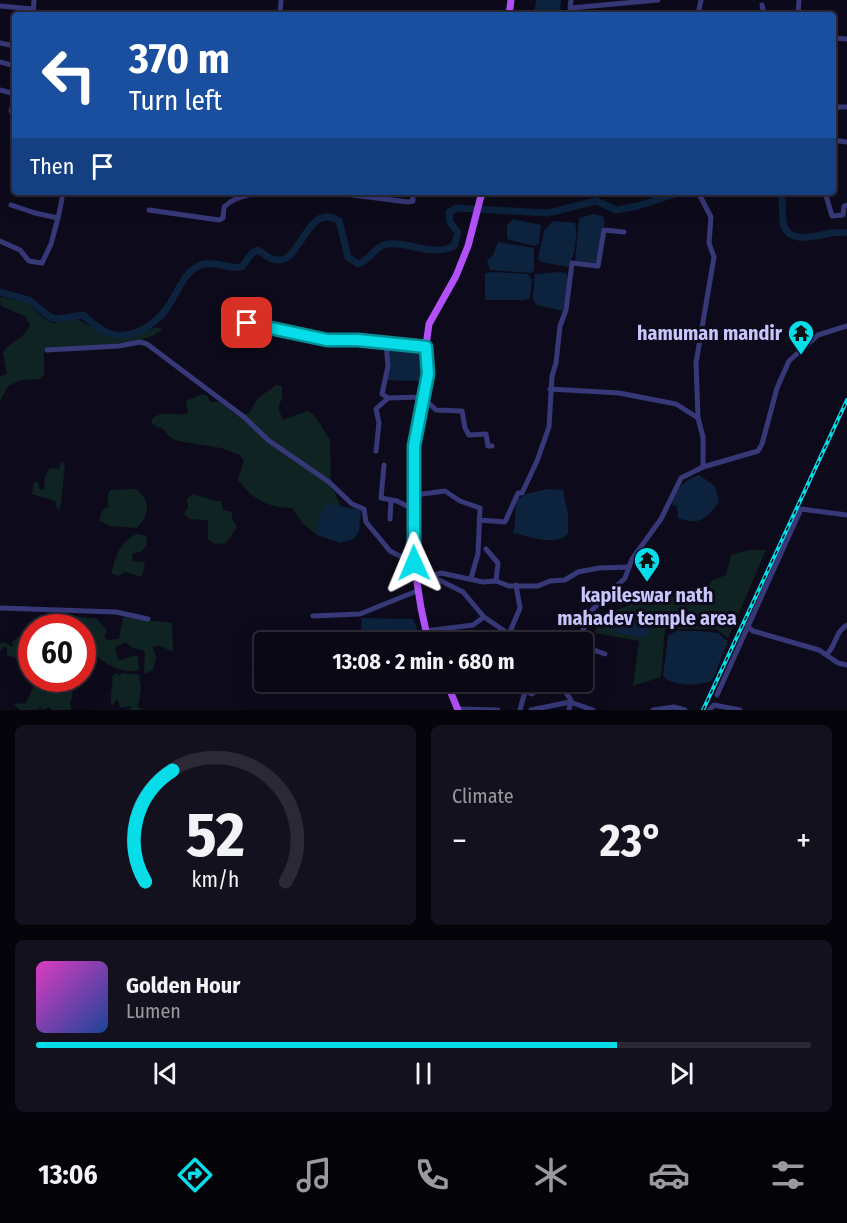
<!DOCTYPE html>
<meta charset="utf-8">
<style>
body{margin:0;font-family:"Fira Sans Condensed",sans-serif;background:#13111d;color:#f1f3f6;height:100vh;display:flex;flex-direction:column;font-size:22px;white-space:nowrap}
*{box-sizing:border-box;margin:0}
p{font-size:20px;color:#999aa0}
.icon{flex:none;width:33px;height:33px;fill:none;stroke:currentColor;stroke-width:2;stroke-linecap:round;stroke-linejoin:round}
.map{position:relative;height:710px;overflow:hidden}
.side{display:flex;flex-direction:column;gap:15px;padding:15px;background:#06040b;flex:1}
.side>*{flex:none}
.banner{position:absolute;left:12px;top:12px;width:824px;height:183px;border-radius:6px;box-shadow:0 6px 24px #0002,0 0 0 2px #2a2934;background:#1a4fa0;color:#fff;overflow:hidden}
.speed{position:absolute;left:18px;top:614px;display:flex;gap:12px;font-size:30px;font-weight:700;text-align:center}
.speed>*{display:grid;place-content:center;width:78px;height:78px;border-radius:50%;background:#0a0814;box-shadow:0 6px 24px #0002,0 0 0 2px #2a2934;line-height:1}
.speed .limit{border:9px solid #d22;background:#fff;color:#111}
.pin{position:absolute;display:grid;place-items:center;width:51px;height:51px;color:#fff;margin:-26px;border-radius:12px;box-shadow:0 3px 9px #0006}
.me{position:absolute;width:66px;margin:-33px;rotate:359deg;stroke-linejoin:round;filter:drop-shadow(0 0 4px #0008)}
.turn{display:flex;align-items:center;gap:21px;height:126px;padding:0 18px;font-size:27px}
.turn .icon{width:78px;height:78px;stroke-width:2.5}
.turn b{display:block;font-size:42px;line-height:51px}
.then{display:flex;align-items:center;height:57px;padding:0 18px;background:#0003;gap:12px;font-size:22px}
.big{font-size:45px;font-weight:700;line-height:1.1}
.side .widget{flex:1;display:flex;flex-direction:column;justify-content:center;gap:9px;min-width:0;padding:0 21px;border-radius:9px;background:#13111d}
.side .dial{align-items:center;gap:0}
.dial svg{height:156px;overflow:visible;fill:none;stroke:#2a2934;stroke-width:7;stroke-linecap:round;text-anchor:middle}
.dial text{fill:#f1f3f6;stroke:none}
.song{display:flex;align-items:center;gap:18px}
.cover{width:72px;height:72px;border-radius:9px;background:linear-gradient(135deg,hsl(310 70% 55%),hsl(220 70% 35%))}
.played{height:6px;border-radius:3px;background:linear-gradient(90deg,#07dde8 75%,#2a2934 75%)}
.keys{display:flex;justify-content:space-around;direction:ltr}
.heat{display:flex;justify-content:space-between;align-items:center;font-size:33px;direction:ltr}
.side .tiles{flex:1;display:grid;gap:15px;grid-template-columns:1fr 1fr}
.widget:last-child{grid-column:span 2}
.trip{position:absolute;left:254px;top:632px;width:339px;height:60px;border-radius:6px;background:#0a0814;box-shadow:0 6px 24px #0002,0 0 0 2px #2a2934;font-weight:700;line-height:60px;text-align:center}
.menu{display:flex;height:96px;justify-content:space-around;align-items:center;background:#040308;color:#999aa0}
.menu .icon{width:42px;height:42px}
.menu .on{color:#07dde8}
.menu b{font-size:27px;color:#f1f3f6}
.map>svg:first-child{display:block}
.green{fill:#0f2422}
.water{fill:#0c223d}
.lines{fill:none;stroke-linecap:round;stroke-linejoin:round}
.river{stroke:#0c223d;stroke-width:7}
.minor{stroke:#373878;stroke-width:5}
.major{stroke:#b251fa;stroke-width:7}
.rail-casing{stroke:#07dde8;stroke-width:4}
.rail{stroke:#0d0b1b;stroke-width:1.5;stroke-dasharray:4.5;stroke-linecap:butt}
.route-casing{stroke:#059097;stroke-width:15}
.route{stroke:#07dde8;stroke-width:10}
.labels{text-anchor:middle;stroke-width:6;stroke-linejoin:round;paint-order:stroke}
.poi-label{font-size:20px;font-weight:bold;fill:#cac6fd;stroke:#0d0b1b;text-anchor:end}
</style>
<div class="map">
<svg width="847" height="710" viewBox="0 0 847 710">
<rect width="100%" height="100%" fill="#0d0b1b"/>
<g class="green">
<path d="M0,297L26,302L45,319L54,323L77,319L111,337L132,336L157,327L162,329C151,346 71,346 49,348L44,351V374L40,379L21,380L8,386L0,401V377L7,374L3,353C10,341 25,339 30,325L25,316L1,306Z"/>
<path d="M276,385L282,386V398L278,408L283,420L308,411C319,417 322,430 330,439L331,488L335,493L341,507L335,505L318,525L317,535L303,524L292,508C268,508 252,499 238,480L244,460L240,455L221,448L178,441L170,437L163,429L152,424V419C163,410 174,416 186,414L188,413L186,401L202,394L208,396L210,402H219L238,416L249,413L258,398Z"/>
<polygon points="61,461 65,464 61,504 58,511 55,501 32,494 34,483 38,481 39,489 44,490 45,476 50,468 59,469"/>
<path d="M136,489C151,500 150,515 137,528L110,526L99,520L103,509L108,507V493L111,490Z"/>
<path d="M193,494C203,496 211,502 221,501L223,510L232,512V519L237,527L226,543L216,544L208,540V520L190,519L184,514L188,508L187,499Z"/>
<path d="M138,534L146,536L147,544L142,551L132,554L133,561L145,562L142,577L125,572L117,576L112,573C114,558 122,538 138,534Z"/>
<path d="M749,550H766L728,638L716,629H665L661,677L633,686L639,641L595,633L598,613C616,611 631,608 643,594L705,595L711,581L726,575L731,555Z"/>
<path d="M75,616L97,619L107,630L104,637L108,640L119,639L123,617L172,623L173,652L159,645L153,647L156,658L153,670L144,674L145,651L131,647L126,642L115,647L118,660C126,660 131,655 138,656L139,670C113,675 101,659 83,644L82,627H72Z"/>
<polygon points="23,633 17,646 25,644 31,650 31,671 15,657 12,658 10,655 7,657 7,648 4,647 0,651 0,643 4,642 13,647 12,642"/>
<path d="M117,673L118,676L123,673L139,675L141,689L138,707L144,710H125L132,708L130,706L121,708L117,699L112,706C109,693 114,687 112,676Z"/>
<polygon points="32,678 68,678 65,683 67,690 71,689 73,697 70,701 71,710 52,710 49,707 41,710 41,706 38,710 20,710 14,704 26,703 33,687 46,690 46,685 31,680"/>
</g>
<g class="water">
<polygon points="536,0 561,0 560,15 534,15"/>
<polygon points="593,214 602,216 605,221 597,263 575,261 579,218"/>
<polygon points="513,219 541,225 539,244 533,246 507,239 507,225"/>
<path d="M553,221L575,223C578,235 575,257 568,267L541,262L538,258L544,231Z"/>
<polygon points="498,242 534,248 534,270 531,273 490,270 487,261 493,255"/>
<polygon points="493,272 528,274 532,280 530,298 525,300 485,300 485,273"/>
<polygon points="561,272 567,274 568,278 563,311 537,305 533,299 535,274"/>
<polygon points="389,345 423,349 427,372 421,384 418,381 386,380"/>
<path d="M699,475L715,486L719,502C706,518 701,526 678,518L677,506L672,505C676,488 683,481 699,475Z"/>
<path d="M548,489L563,490L568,515V534C555,547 529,536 513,533C517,521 513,510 518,499L526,494Z"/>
<path d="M328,504L361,510L359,531L354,539L340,543L317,535C318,524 318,511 328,504Z"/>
<polygon points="623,612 650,618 649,635 645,638 619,633 614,630 617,614"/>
<polygon points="361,618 413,619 417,628 415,642 362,642"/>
<path d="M697,631L718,633L728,642L712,681C699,686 673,687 663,676L668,636L676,631Z"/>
</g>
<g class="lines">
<g class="river">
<path d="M781,192C784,203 781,215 784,226C793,250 830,228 847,233"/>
<path d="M0,292L29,300L50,317L57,319L83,315C89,320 98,329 108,333C130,342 155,325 167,308C177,295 182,275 197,267C212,258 226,270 242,267L252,253L258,250C264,254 271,261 279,260C302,260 308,201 339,221L348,257L358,264C371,260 374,246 388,244C410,242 433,257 454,246L458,233L450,222L449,212L456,208L548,213L596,201L616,210L638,206L681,192"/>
</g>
<g class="minor">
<polyline points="571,0 570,8 658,0"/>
<polyline points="762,5 764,15"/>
<polyline points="0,6 33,9"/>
<polyline points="33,15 34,0"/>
<polyline points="280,15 281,0"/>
<polyline points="698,15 701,0"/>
<polyline points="798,15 799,0"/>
<polyline points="832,38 847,39"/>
<polyline points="0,43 15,46"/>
<polyline points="832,51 832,58"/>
<polyline points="0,62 15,66"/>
<polyline points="0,90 15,94"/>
<polyline points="15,100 11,111 15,115"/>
<polyline points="837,107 847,107"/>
<polyline points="832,140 847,142"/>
<polyline points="329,192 408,202 413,201 413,192"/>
<polyline points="698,192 711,217 709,243 714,257 696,363 698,418 703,437 703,467 758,451 762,444 777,388 789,361 818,335 847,326"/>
<polyline points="825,192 832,216 843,215 844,206 847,205"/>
<polyline points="11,205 35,213 58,218 62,199"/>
<path d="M149,210L219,220L223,218L224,207C238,193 261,193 280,192"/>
<polyline points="0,241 20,250 29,261 42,263 51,244 58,218"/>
<polyline points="235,320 327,340 386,343"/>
<polyline points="426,347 386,343 388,366 382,394 388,398 422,397 436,410 462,411 465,428 469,435 486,434 488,446 492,446"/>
<polyline points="47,350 119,346 140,342 147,344 244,417 268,440 329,482 352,504 364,509 366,522 390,551 414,563"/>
<polyline points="550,389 619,393 676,404 698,418"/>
<polyline points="376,451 379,423 376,409 388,398"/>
<polyline points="384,465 381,498 397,501 415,510"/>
<polyline points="415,495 445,491 460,501 480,508 478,554 471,578"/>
<polyline points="390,519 391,501"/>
<polyline points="479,520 505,522 518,493 522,493 537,461 549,427 552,376 556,363 560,326 566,310 572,263 598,266 604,230 624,232"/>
<polyline points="486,549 498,563 496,581"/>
<polyline points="402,569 408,559"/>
<polyline points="416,573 431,576 463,592 484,617 509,634 513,642"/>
<polyline points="431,576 441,573 483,582 496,581 509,586 538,586 550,581 565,580 578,572 599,568 629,567"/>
<polyline points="0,608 116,612 148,619"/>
<polyline points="313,616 360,614 417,591"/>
<polyline points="747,626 753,631 819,650 838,663 847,665"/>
<polyline points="426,631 473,625 484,617"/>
<polyline points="509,634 520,608 516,585"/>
<polyline points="432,640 459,642"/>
<polyline points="578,642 591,611 625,578 632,559 661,519 681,478 703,467"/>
<polyline points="582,646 605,654"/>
<path d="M827,654C836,646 835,632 847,625"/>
<polyline points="558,681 571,700 569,710"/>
<polyline points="717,695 801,509 847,515"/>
<polyline points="458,709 498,710"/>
<polyline points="520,710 525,691 532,694 545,681"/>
<polyline points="531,710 570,702 593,710"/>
<polyline points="653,710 674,707 685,710"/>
<polyline points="709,710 714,705 740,710"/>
</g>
<g class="major">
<polyline points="509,15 511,0"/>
<polyline points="433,642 426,631 421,608 414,563 414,446 428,374 425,353 429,324 456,276 468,246 482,192"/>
<polyline points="446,681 458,710"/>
</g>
<g class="rail-casing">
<polyline id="rail" points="703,710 847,400"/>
</g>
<use href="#rail" class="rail"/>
</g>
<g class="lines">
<g class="route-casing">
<polyline id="route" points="247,323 327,340 358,340 426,347 428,374 414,446 414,563"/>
</g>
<use href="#route" class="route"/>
</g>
<defs>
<g id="temple-pin" transform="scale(1.35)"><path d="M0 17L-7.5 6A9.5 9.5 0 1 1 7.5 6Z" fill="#07dde8" stroke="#0d0b1b"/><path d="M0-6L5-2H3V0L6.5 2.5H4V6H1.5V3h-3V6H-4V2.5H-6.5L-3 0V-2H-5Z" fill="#111"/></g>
</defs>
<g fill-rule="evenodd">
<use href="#temple-pin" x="801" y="333"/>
<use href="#temple-pin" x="647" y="560"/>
</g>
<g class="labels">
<g class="poi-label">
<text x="782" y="340">hamuman mandir</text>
<text x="647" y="602" text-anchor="middle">kapileswar nath<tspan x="647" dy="23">mahadev temple area</tspan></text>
</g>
</g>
</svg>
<div class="speed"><div class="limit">60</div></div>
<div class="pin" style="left:247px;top:323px;background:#d93025"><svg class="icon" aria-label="arrive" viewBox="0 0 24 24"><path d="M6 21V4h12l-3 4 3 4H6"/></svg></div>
<svg class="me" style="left:414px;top:563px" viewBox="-20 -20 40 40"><path d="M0-17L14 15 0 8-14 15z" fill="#07dde8" stroke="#fff" stroke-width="4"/></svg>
<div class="trip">13:08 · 2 min · 680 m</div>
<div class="banner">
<div class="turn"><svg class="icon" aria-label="left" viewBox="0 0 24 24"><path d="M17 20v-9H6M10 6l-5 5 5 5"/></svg><div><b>370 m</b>Turn left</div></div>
<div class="then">Then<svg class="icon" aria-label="arrive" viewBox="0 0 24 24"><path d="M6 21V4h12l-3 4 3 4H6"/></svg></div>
</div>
</div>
<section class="side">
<div class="tiles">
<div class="widget dial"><svg viewBox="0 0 100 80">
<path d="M14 69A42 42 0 1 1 86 69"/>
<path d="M14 69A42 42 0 0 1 28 12" stroke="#07dde8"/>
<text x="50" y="56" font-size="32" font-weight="700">52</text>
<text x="50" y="72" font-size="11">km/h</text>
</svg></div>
<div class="widget"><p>Climate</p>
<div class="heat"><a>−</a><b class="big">23°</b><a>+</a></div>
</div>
<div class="widget">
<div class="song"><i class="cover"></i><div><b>Golden Hour</b><p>Lumen</p></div></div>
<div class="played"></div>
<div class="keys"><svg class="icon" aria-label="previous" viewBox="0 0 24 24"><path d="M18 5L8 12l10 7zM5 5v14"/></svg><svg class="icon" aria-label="pause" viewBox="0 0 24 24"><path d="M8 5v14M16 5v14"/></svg><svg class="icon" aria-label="next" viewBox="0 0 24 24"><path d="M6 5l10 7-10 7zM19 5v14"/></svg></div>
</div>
</div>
</section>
<nav class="menu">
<b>13:06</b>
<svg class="icon on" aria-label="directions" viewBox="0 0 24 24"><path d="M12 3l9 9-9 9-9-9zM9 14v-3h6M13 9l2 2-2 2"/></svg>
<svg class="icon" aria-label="music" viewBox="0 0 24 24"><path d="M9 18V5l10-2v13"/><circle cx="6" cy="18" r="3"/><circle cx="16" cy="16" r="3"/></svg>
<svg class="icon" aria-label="phone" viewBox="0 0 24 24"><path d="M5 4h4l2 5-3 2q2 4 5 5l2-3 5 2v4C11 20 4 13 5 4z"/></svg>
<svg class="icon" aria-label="climate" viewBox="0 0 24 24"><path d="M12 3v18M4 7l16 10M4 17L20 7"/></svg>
<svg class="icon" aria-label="car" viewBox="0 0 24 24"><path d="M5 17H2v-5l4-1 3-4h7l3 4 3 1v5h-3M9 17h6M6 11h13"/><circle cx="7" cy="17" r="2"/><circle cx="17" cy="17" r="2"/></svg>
<svg class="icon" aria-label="filters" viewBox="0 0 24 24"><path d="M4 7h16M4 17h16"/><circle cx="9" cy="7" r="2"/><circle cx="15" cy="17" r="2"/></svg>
</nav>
